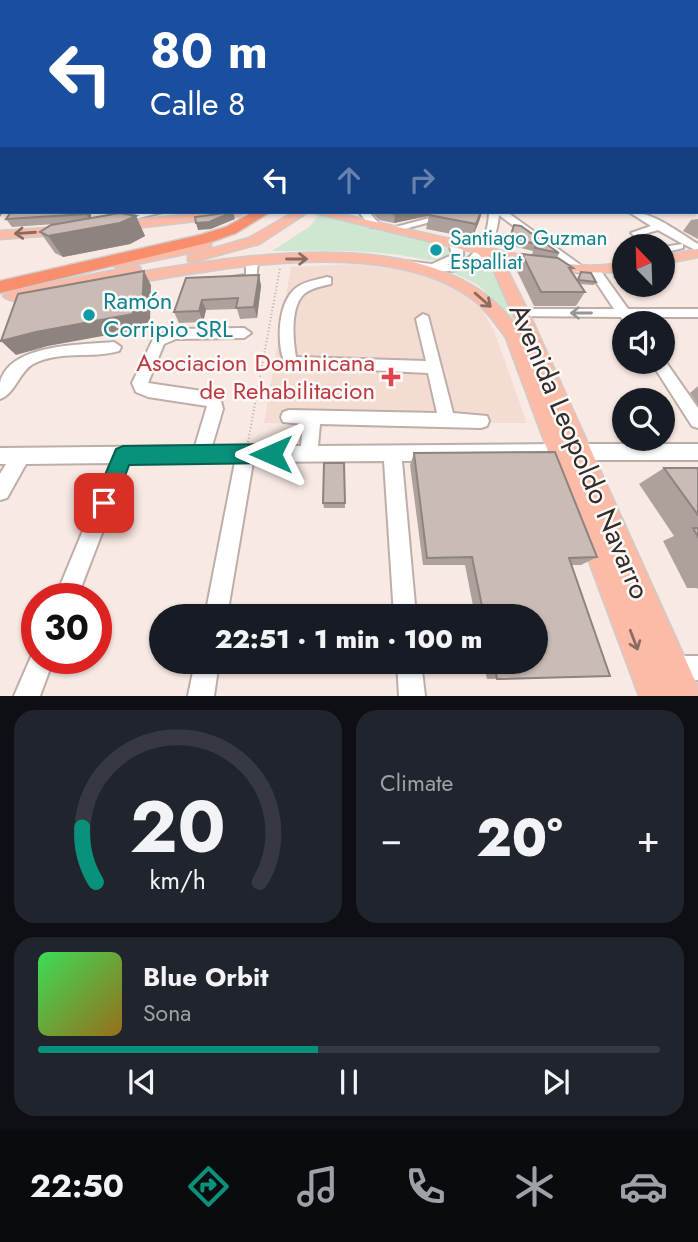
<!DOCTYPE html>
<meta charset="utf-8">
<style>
body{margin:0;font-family:Jost,sans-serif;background:#20242c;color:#f1f3f6;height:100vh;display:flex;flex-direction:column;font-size:26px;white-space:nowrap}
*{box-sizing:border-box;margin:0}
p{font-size:23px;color:#9ea1a6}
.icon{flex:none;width:38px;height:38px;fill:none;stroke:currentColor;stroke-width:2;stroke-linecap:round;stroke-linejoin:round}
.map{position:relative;height:696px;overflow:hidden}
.side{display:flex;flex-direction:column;gap:14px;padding:14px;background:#0d0f14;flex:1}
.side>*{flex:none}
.top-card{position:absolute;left:0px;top:0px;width:698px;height:214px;box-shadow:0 2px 5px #0004;background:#1a4fa0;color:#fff;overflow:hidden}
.needle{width:46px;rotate:337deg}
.buttons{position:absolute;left:612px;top:234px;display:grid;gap:14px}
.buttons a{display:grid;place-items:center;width:63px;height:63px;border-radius:50%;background:#171b24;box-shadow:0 2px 5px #0004;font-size:35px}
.speed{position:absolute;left:21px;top:583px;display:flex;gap:14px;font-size:35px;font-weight:700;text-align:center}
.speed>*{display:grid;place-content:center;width:91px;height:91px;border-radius:50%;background:#171b24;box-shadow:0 2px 5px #0004;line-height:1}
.speed .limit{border:10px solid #d22;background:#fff;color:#111}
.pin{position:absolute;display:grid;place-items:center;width:60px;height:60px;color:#fff;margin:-30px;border-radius:14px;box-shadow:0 4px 10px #0006}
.me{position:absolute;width:77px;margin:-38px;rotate:270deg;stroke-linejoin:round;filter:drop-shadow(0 0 5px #0008)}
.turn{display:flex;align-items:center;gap:24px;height:147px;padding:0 35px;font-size:32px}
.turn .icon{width:91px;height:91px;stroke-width:2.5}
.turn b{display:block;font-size:49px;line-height:60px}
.lanes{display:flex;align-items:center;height:66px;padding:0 35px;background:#0003;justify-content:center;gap:35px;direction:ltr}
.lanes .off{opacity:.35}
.big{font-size:52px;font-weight:800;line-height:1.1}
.side .tile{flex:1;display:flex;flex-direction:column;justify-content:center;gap:10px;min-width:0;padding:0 24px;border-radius:21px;background:#20242c}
.side .dial{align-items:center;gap:0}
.dial svg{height:182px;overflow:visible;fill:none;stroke:#363941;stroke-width:7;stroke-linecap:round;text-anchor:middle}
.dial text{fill:#f1f3f6;stroke:none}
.song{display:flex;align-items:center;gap:21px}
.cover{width:84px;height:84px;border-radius:10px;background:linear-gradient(135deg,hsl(130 70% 55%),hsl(40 70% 35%))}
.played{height:7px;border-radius:4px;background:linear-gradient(90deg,#08917b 45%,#363941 45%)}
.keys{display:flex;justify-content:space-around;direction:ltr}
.heat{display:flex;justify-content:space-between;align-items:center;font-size:38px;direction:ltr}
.side .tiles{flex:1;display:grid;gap:14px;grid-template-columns:1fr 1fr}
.tile:last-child{grid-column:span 2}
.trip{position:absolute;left:149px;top:604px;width:399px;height:70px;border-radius:35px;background:#171b24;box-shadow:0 2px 5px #0004;font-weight:800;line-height:70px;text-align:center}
.tab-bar{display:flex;height:112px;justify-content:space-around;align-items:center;background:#090b0e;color:#9ea1a6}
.tab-bar .icon{width:49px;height:49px}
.tab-bar .selected{color:#08917b}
.tab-bar b{font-size:32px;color:#f1f3f6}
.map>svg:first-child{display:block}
.built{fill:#f4dcd3}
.green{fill:#cfe6d1}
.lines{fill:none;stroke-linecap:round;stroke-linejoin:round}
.minor-casing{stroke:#bdaea9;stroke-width:4}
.major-casing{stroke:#cecccc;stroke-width:3}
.highway-casing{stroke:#cecccc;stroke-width:3}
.path{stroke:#b7aaa6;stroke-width:2;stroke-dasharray:1 2.5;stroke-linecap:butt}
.minor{fill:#fff;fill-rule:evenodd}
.major{fill:#fbbba7;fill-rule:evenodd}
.highway{fill:#f98e6c;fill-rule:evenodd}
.wall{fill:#aea19c}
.shaded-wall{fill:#8d837f}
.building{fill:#cabbb5;stroke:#8d837f;stroke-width:2}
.oneway{stroke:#8c6c62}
.oneway2{stroke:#989694}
.route{fill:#08917b;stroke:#055e50;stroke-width:2}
.culture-dot{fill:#0f9aa8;stroke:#fdfaf8;stroke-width:2.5}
.health-dot{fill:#e0444e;stroke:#fdfaf8;stroke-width:2.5}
.labels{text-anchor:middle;stroke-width:5;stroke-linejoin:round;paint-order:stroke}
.far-culture-label{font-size:21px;fill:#0d838f;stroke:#fdfaf8;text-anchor:start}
.culture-label{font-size:24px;fill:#0d838f;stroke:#fdfaf8;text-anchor:start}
.health-label{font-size:24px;fill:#be3a42;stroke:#fdfaf8;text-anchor:end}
.near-street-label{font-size:28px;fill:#322c2a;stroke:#fdfaf8}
</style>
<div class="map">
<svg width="698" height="696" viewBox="0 0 698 696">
<rect width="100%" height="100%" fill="#f9e9e3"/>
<polygon class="built" points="355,264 409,270 445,282 461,291 483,311 494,331 527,423 264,423 291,267"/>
<g class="green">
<path d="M321,213L448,243L453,248V254C442,264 426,260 412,257C366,249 319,251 272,251L309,227Z"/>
<polygon points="490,261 520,312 558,432 509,314 478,285 450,271 475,270"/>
</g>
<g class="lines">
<g class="minor-casing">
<g id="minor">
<polygon points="0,133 2,133 0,142"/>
<rect x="696" y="138" width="2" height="5"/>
<polygon points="145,212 163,212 119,223 114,220"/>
<polygon points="359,212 369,212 380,225 379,227 371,227"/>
<polygon points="452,212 468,212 393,232 388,229"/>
<path d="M489,212H507L586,269L584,272H576L499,215C494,261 469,276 425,270C416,269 405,269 398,264L404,261L432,264L452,255L449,243L454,240C461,242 464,250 463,257L447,265C474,264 489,237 489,212Z"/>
<path d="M629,212C652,211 678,232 698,244V251L683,244V248L663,253V247L683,244L658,230L644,234L661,247H649L631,233L651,226Z"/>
<polygon points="252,259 258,262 256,281 232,283 232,277 246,275 246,262"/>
<polygon points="594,266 598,267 628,309 698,309 698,317 634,317 638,324 625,324 621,317 516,316 515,313 521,309 614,309 588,270"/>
<path d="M327,277L331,278V284C322,286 311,288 304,294C290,307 293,340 296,357L426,361L416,319L423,314L428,316L453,413L487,416L489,421L487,426L481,428L320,424L318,446L555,444L561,446L564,452L561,458L555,460L402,461L416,616H394L384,461L253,462L227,616H205L235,462L129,463L77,598H55L111,463L26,464L7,498L0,500V474L6,464H0V448L195,446L207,406L148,397L136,392L132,383L154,337L174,329L244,328L251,333L244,338L176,339L164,344L148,383L209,392L220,397L223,409L212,446H301L303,424L283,422L281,417L283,412L289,410L437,413L428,373L286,366C276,346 277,303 296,288C304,281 317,280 327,277Z"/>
<path d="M114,342L121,347L119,351C92,359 59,350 33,364C19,372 15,394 0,399C0,394 0,388 0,383C9,343 83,345 114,342Z"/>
<polygon points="663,358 698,408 698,428 692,426 651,362 663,362"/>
<polygon points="575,444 698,444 698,460 575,460 569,458 566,452 569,446"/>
<polygon points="37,648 37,658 54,658 40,696 14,696 34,650"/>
<polygon points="671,656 698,656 698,680 671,680 662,677 659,668 662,659"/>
<polygon points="195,662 219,662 214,696 188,696"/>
<polygon points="397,662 421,662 425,696 399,696"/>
</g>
</g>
<g class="major-casing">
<g id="major">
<polygon points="210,212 245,212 239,216 118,230 112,226 118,222"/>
<polygon points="294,212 308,212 259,244 193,262 188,261 188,255 209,249 117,268 110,264 117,260 206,242 211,243 211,249 249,238"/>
<path d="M311,212H332L555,263L594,266L625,263V271C580,276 542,268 499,258L505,265L529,313L697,685L698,696H639L506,338C496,324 486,309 471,298C388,236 219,268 123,285L118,283L117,278L48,293C39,301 12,305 3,296L11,291L135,266L140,267L141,272C252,254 452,219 522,335L492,267L477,253Z"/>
<polygon points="62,227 67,228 67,234 0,239 0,231"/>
<polygon points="698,249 698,257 663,264 663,256"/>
</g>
</g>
<g class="highway-casing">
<polygon id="highway" points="253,212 270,212 236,233 211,242 0,293 0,281 200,235 226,227"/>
</g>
<polyline class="path" points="248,442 280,268"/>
<use href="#minor" class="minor"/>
<use href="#major" class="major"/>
<use href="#highway" class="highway"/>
</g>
<g class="wall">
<polygon points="696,154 698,154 698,202 696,201"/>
<polygon points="91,212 91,218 109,215 107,212 133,212 123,214 136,216 145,236 130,244 63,257 55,253 40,232 55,224 12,227 6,219"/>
<polygon points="372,212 482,212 472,238 426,229 429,216 394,223 379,220"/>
<polygon points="698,219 698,239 683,231 691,220"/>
<polygon points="514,225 559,253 557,258 573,268 572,271 577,280 581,272 596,282 594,285 579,284 585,292 576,306 534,306 516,269 522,254 532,255 533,251 508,245"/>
<polygon points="625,269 625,285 644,285 640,291 628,290 613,277 618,270"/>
<polygon points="259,275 261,286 257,318 240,319 237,309 206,310 203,322 179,323 174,312"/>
<polygon points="698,386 698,405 690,393"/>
<polygon points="414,453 597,557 581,565 571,565 610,676 487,679 483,662 536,662 536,616 475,616 465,565 423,565 410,465"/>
<polygon points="344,463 345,508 324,508 323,503"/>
<polygon points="664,468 698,468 698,590 697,588 687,588 663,541 674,536 639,484"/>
</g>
<g class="shaded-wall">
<polygon points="2,196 2,212 3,212 0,217 0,197"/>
<polygon points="86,212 91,212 91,222 86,214"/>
<polygon points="107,212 133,212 109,216"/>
<polygon points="233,212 235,219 211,229 198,230 196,223"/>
<polygon points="405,212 445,212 394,223 395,214"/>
<polygon points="482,212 479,222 472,238 476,224"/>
<polygon points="136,216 145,236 130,244 63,257 48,236"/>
<polygon points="144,271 151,285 150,322 142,324 141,329 48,346 16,355 1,341 36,332 133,310"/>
<polygon points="259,275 261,286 257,318 254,307"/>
<polygon points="202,300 206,310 203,322 199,311"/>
</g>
<g class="building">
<polygon points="0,159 2,159 2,196 0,197"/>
<polygon points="696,166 698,167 698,186 696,185"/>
<polygon points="11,212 86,212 86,214 6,219"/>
<polygon points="233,212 209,222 196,223 195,217"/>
<polygon points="384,212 405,212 395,214"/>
<polygon points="431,212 481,212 476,224 429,215"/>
<polygon points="120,213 136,216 120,223 48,236 40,232 51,225"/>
<polygon points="514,225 521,226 559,253 535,248 536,244 510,238"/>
<polygon points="522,254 558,258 573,268 569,268 585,292 541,292"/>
<polygon points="625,269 625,276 618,270"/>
<polygon points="144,271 142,308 133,310 133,314 36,332 1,341 18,294"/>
<polygon points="581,272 591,273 596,282 578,280"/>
<polygon points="259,275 254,307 236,308 238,298 202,300 199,311 174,312 186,278"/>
<polygon points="555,452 597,557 569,558 610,676 497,679 494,662 536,662 536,616 484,616 472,557 427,558 414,453"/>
<polygon points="324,463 344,463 345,503 323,503"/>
<polygon points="664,468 698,468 698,515"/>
<polygon points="693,528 698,528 698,537"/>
</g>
<defs><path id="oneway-shaft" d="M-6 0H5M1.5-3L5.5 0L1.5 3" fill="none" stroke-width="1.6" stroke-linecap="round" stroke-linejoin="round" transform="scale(1.75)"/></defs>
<g class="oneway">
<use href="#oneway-shaft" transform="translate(25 233) rotate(176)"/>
<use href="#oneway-shaft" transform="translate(297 259)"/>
<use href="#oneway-shaft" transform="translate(483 300) rotate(41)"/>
<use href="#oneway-shaft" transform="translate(634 640) rotate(69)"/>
</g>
<use class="oneway2" href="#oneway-shaft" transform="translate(581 313) rotate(-180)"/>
<linearGradient id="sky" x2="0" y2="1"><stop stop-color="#7ca8d2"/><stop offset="0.56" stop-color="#fcf5f2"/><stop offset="1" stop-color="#fcf5f2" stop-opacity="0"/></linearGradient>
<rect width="698" height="223" fill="url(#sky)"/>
<polygon class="route" points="271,444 278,447 280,454 278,460 271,463 129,465 112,511 104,514 96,511 93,503 116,449 123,446"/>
<g class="culture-dot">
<circle cx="436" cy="250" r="7"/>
<circle cx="89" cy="315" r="7"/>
</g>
<path class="health-dot" d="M387.5 366.5h7v7h7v7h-7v7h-7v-7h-7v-7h7z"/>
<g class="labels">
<g class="far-culture-label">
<text x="450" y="245">Santiago Guzman<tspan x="450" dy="24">Espalliat</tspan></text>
</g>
<g class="culture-label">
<text x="103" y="309">Ramón<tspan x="103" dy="28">Corripio SRL</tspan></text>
</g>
<g class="health-label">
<text x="375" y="371">Asociacion Dominicana<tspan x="375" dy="28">de Rehabilitacion</tspan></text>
</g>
<g class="near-street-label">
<text transform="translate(580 451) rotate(67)" y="10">Avenida Leopoldo Navarro</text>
</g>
</g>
</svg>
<div class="buttons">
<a><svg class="needle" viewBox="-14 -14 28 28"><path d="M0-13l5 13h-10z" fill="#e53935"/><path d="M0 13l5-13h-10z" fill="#9ea1a6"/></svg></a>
<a><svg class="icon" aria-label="sound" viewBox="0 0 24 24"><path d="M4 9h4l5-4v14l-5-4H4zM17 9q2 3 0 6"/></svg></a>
<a><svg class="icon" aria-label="search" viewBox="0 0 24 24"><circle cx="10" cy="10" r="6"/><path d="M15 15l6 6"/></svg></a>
</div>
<div class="speed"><div class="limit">30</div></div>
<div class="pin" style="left:104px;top:503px;background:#d93025"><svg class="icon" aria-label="arrive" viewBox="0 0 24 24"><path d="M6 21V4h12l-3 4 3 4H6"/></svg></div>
<svg class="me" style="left:271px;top:454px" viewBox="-20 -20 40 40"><path d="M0-17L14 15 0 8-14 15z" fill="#08917b" stroke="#fff" stroke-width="4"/></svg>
<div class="trip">22:51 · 1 min · 100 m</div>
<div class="top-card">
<div class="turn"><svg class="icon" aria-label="left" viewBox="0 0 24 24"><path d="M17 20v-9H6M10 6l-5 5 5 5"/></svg><div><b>80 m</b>Calle 8</div></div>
<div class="lanes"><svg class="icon" aria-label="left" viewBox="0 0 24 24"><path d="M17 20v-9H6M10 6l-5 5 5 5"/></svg><svg class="icon off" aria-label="ahead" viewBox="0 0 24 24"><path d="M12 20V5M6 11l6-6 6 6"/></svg><svg class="icon off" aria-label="right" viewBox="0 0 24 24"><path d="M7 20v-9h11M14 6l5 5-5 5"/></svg></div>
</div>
</div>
<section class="side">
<div class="tiles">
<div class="tile dial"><svg viewBox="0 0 100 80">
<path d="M14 69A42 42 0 1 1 86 69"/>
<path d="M14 69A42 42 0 0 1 8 45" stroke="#08917b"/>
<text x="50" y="56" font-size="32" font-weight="700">20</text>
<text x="50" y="72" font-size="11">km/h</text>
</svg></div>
<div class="tile"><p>Climate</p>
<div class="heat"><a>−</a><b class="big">20°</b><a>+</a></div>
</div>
<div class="tile">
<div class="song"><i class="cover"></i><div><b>Blue Orbit</b><p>Sona</p></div></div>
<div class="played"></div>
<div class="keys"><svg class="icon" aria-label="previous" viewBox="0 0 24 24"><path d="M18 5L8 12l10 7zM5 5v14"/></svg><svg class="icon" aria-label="pause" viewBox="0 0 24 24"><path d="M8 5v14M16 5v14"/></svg><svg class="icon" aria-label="next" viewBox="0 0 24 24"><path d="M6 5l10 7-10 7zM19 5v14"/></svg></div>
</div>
</div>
</section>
<nav class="tab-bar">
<b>22:50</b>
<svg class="icon selected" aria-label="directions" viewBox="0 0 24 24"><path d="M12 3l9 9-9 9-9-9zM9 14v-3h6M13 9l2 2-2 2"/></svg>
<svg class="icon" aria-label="music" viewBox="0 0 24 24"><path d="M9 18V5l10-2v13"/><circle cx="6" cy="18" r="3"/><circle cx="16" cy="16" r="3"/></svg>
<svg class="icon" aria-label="phone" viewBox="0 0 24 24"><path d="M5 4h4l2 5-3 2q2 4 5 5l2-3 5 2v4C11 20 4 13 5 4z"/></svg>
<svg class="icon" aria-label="climate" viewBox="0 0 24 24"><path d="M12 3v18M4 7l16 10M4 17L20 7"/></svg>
<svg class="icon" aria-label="car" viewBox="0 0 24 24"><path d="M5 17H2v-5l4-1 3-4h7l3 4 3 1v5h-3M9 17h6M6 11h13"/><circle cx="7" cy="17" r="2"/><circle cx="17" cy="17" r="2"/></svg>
</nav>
